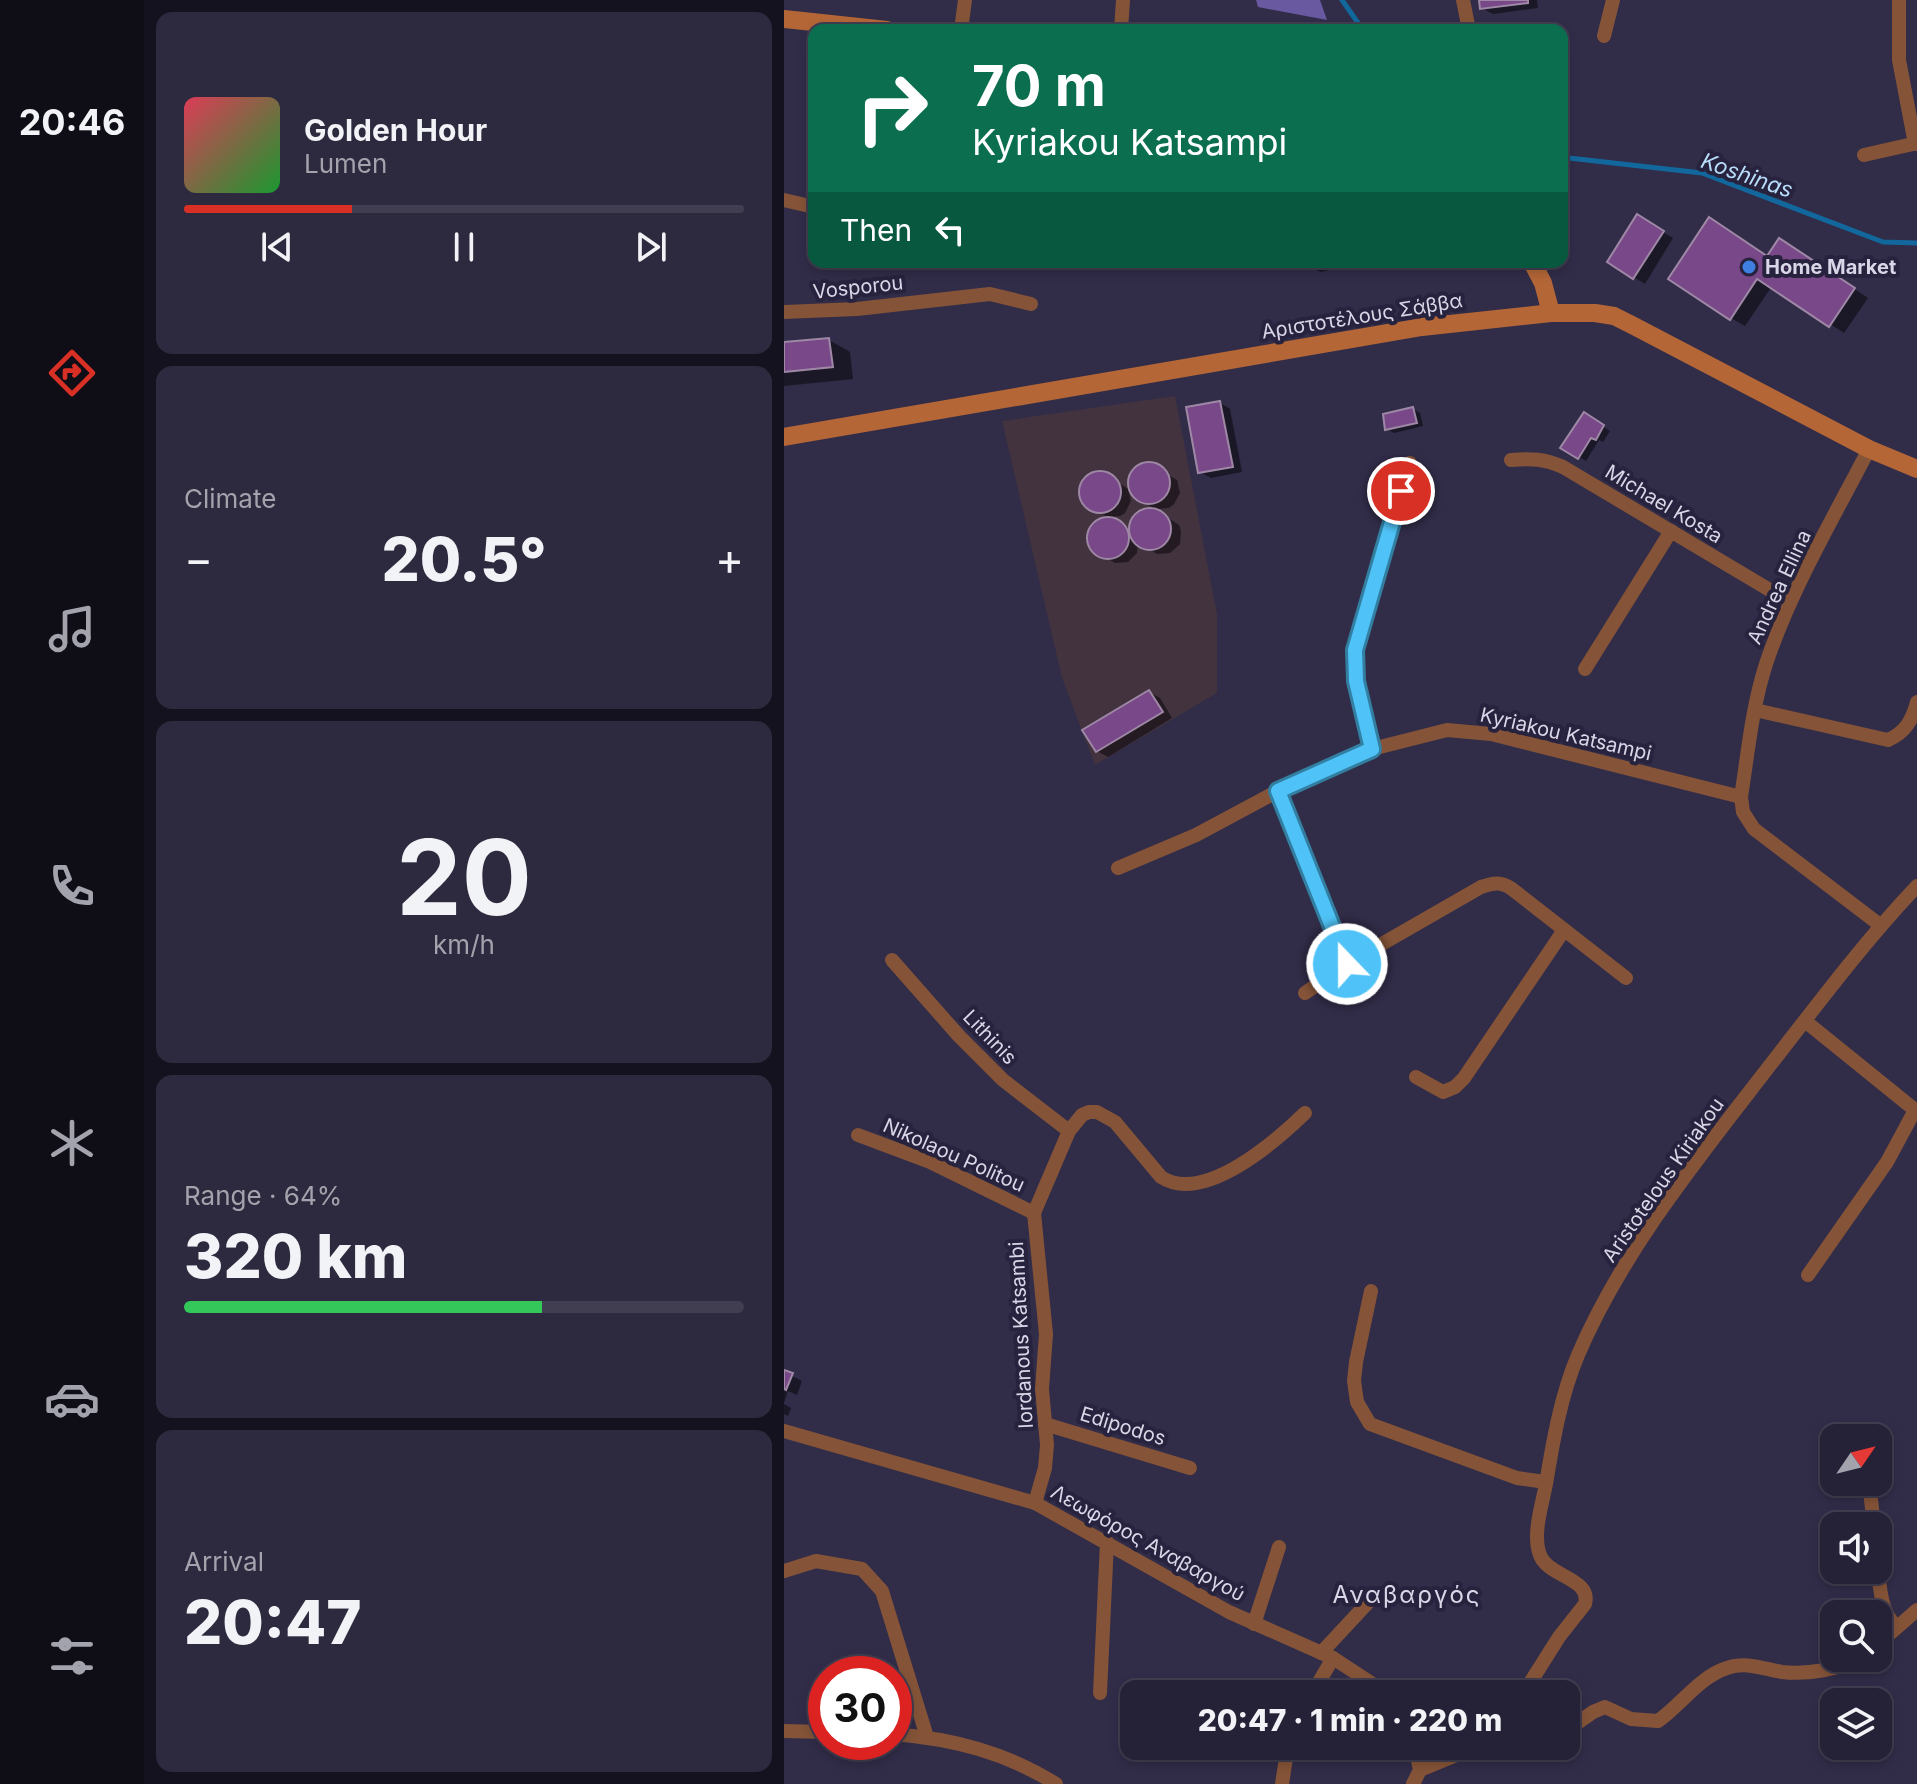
<!DOCTYPE html>
<meta charset="utf-8">
<style>
body{margin:0;font-family:Inter,sans-serif;background:#2d293e;color:#f1f3f6;height:100vh;display:flex;flex-direction:column;font-size:30px;white-space:nowrap}
*{box-sizing:border-box;margin:0}
p{font-size:26px;color:#a3a3ad}
.icon{flex:none;width:44px;height:44px;fill:none;stroke:currentColor;stroke-width:2;stroke-linecap:round;stroke-linejoin:round}
.map{position:relative;flex:1;overflow:hidden}
.details{display:flex;flex-direction:column;gap:12px;padding:12px;background:#14121e;width:640px}
.details>*{flex:none}
.guide{position:absolute;left:24px;top:24px;width:760px;height:244px;border-radius:16px;box-shadow:0 4px 12px #0003,0 0 0 2px #423e51;background:#0b6e4f;color:#fff;overflow:hidden}
.needle{width:52px;rotate:55deg}
.buttons{position:absolute;left:1036px;top:1424px;display:grid;gap:16px}
.buttons a{display:grid;place-items:center;width:72px;height:72px;border-radius:16px;background:#252136;box-shadow:0 4px 12px #0003,0 0 0 2px #423e51;font-size:40px}
.speed{position:absolute;left:24px;top:1656px;display:flex;gap:16px;font-size:40px;font-weight:700;text-align:center}
.speed>*{display:grid;place-content:center;width:104px;height:104px;border-radius:50%;background:#252136;box-shadow:0 4px 12px #0003,0 0 0 2px #423e51;line-height:1}
.speed .limit{border:12px solid #d22;background:#fff;color:#111}
.pin{position:absolute;display:grid;place-items:center;width:68px;height:68px;color:#fff;margin:-34px;border:4px solid #fff;border-radius:50%;box-shadow:0 2px 8px #0007}
.me{position:absolute;width:88px;margin:-44px;rotate:338deg;stroke-linejoin:round;filter:drop-shadow(0 0 6px #0008)}
.turn{display:flex;align-items:center;gap:28px;height:168px;padding:0 32px;font-size:36px}
.turn .icon{width:104px;height:104px;stroke-width:2.5}
.turn b{display:block;font-size:56px;line-height:68px}
.then{display:flex;align-items:center;height:76px;padding:0 32px;background:#0003;gap:16px;font-size:30px}
.big{font-size:60px;font-weight:800;line-height:1.1}
.details .widget{flex:1;display:flex;flex-direction:column;justify-content:center;gap:12px;min-width:0;padding:0 28px;border-radius:16px;background:#2d293e}
.details .dial{align-items:center;gap:0}
.dial b{font-size:104px;line-height:1}
.song{display:flex;align-items:center;gap:24px}
.cover{width:96px;height:96px;border-radius:12px;background:linear-gradient(135deg,hsl(350 70% 55%),hsl(130 70% 35%))}
.played{height:8px;border-radius:4px;background:linear-gradient(90deg,#d93025 30%,#423e51 30%)}
.keys{display:flex;justify-content:space-around;direction:ltr}
.heat{display:flex;justify-content:space-between;align-items:center;font-size:44px;direction:ltr}
.charge{height:12px;border-radius:6px;background:linear-gradient(90deg,#34c759 64%,#423e51 0)}
.trip{position:absolute;left:336px;top:1680px;width:460px;height:80px;border-radius:16px;background:#252136;box-shadow:0 4px 12px #0003,0 0 0 2px #423e51;font-weight:800;line-height:80px;text-align:center}
main{display:flex;flex:1;min-height:0}
.tab-bar{display:flex;flex-direction:column;width:144px;justify-content:space-around;align-items:center;background:#0f0d16;color:#a3a3ad}
.tab-bar .icon{width:56px;height:56px}
.tab-bar .active{color:#d93025}
.tab-bar b{font-size:36px;color:#f1f3f6}
.map>svg:first-child{display:block}
.commercial{fill:#42333f}
.forest{fill:#6859a1}
.shadow{fill:#0007}
.lines{fill:none;stroke-linecap:round;stroke-linejoin:round}
.stream{stroke:#12689c;stroke-width:5}
.building{fill:#784888;stroke:#9e88a5;stroke-width:2}
.street{stroke:#855438;stroke-width:14}
.secondary{stroke:#b46637;stroke-width:18}
.route-casing{stroke:#337fa1;stroke-width:20}
.route{stroke:#4fc3f7;stroke-width:14}
.shop-dot{fill:#3f7fe0;stroke:#27223d;stroke-width:3}
.labels{text-anchor:middle;stroke-width:8;stroke-linejoin:round;paint-order:stroke}
.poi-label{font-size:20px;font-weight:bold;fill:#d9d6e8;stroke:#27223d;text-anchor:start}
.street-label{font-size:20px;fill:#d9d6e8;stroke:#27223d}
.water-label{font-size:22px;font-style:italic;fill:#b8ddfb;stroke:#27223d}
.quarter-label{font-size:24px;letter-spacing:2px;fill:#d9d6e8;stroke:#27223d}
</style>
<main>
<nav class="tab-bar">
<b>20:46</b>
<svg class="icon active" aria-label="directions" viewBox="0 0 24 24"><path d="M12 3l9 9-9 9-9-9zM9 14v-3h6M13 9l2 2-2 2"/></svg>
<svg class="icon" aria-label="music" viewBox="0 0 24 24"><path d="M9 18V5l10-2v13"/><circle cx="6" cy="18" r="3"/><circle cx="16" cy="16" r="3"/></svg>
<svg class="icon" aria-label="phone" viewBox="0 0 24 24"><path d="M5 4h4l2 5-3 2q2 4 5 5l2-3 5 2v4C11 20 4 13 5 4z"/></svg>
<svg class="icon" aria-label="climate" viewBox="0 0 24 24"><path d="M12 3v18M4 7l16 10M4 17L20 7"/></svg>
<svg class="icon" aria-label="car" viewBox="0 0 24 24"><path d="M5 17H2v-5l4-1 3-4h7l3 4 3 1v5h-3M9 17h6M6 11h13"/><circle cx="7" cy="17" r="2"/><circle cx="17" cy="17" r="2"/></svg>
<svg class="icon" aria-label="filters" viewBox="0 0 24 24"><path d="M4 7h16M4 17h16"/><circle cx="9" cy="7" r="2"/><circle cx="15" cy="17" r="2"/></svg>
</nav>
<section class="details">
<div class="widget">
<div class="song"><i class="cover"></i><div><b>Golden Hour</b><p>Lumen</p></div></div>
<div class="played"></div>
<div class="keys"><svg class="icon" aria-label="previous" viewBox="0 0 24 24"><path d="M18 5L8 12l10 7zM5 5v14"/></svg><svg class="icon" aria-label="pause" viewBox="0 0 24 24"><path d="M8 5v14M16 5v14"/></svg><svg class="icon" aria-label="next" viewBox="0 0 24 24"><path d="M6 5l10 7-10 7zM19 5v14"/></svg></div>
</div>
<div class="widget"><p>Climate</p>
<div class="heat"><a>−</a><b class="big">20.5°</b><a>+</a></div>
</div>
<div class="widget dial"><b>20</b><p>km/h</p></div>
<div class="widget"><p>Range · 64%</p><b class="big">320 km</b><div class="charge"></div></div>
<div class="widget"><p>Arrival</p><b class="big">20:47</b></div>
</section>
<div class="map">
<svg width="1133" height="1784" viewBox="0 0 1133 1784">
<rect width="100%" height="100%" fill="#312c48"/>
<polygon class="commercial" points="391,396 433,614 433,693 311,765 278,678 218,421"/>
<polygon class="forest" points="472,0 536,0 543,20 474,7"/>
<g class="shadow">
<polygon points="697,0 753,0 754,8 709,14 698,8"/>
<polygon points="854,217 889,238 861,284 825,262"/>
<polygon points="1010,249 1084,298 1060,333 988,286 961,326 947,318 984,258"/>
<polygon points="515,262 567,262 568,264 537,272"/>
<polygon points="45,340 66,352 69,379 0,386 0,344"/>
<polygon points="436,403 446,409 458,472 427,478 416,472"/>
<polygon points="629,409 636,413 639,426 610,433 603,429"/>
<polygon points="800,415 826,431 819,442 815,440 802,461 779,447"/>
<polygon points="365,464 393,480 396,493 390,504 385,508 372,509 366,506 355,499 347,490 347,478 353,468"/>
<polygon points="310,474 322,474 344,489 347,501 341,513 336,516 325,517 349,532 348,523 355,514 372,510 395,525 397,531 396,544 386,553 373,554 354,542 353,553 344,562 331,563 309,550 306,532 312,523 325,518 301,504 297,493 301,481"/>
<polygon points="365,692 376,698 388,718 324,757 313,751"/>
<polygon points="0,1372 18,1381 13,1395 4,1391 0,1403"/>
<polygon points="0,1404 7,1408 4,1416 0,1414"/>
</g>
<g class="lines">
<g class="stream">
<polyline points="558,0 579,30"/>
<polyline points="778,155 785,158 918,173 1099,242 1133,243"/>
</g>
</g>
<g class="building">
<polygon points="695,0 744,0 744,3 696,9"/>
<polygon points="853,214 880,231 849,279 823,262"/>
<polygon points="925,217 983,256 995,238 1071,288 1045,327 973,279 946,320 884,279"/>
<polygon points="45,338 49,367 0,372 0,342"/>
<polygon points="436,401 449,467 414,473 402,407"/>
<polygon points="629,407 633,423 601,430 599,414"/>
<polygon points="800,412 820,425 812,440 807,438 794,459 776,448"/>
<circle cx="365" cy="483" r="21"/>
<circle cx="316" cy="492" r="21"/>
<circle cx="366" cy="529" r="21"/>
<circle cx="324" cy="538" r="21"/>
<polygon points="365,690 379,712 312,752 298,730"/>
<polygon points="0,1370 9,1373 2,1390 0,1389"/>
</g>
<g class="lines">
<g class="street">
<polyline points="679,0 685,30"/>
<polyline points="1115,0 1115,60 1131,144"/>
<polyline points="177,30 181,0"/>
<polyline points="337,30 339,0"/>
<polyline points="820,36 829,0"/>
<polyline points="1080,155 1133,143"/>
<polyline points="0,200 30,207"/>
<polyline points="0,312 73,309 206,294 247,304"/>
<path d="M1085,449C1049,519 1007,589 982,664C968,707 964,753 957,797L959,812L970,829L1096,925"/>
<path d="M727,460C747,458 761,459 779,467L1006,602"/>
<polyline points="801,669 887,531"/>
<path d="M971,710L1104,740C1122,732 1128,720 1133,702"/>
<polyline points="588,749 572,681 571,650 626,463"/>
<polyline points="494,791 563,964"/>
<polyline points="334,868 412,835 494,791 588,749 663,730 707,734 957,797"/>
<polyline points="108,960 175,1036 219,1080 285,1131"/>
<path d="M521,993L563,964L697,887C709,883 717,881 728,889L842,978"/>
<polyline points="1021,1021 1131,1110"/>
<polyline points="632,1077 659,1092 671,1087 680,1078 780,930"/>
<polyline points="74,1135 146,1162 250,1213"/>
<polyline points="1024,1275 1103,1162 1131,1110"/>
<polyline points="587,1291 572,1362 570,1381 573,1402 586,1424 733,1478 762,1482"/>
<polyline points="261,1424 406,1468"/>
<polyline points="0,1431 251,1503 445,1612 549,1658 604,1694"/>
<polyline points="1085,1482 1090,1526"/>
<path d="M251,1503L261,1468L263,1445L258,1389L262,1334L250,1213L285,1131L298,1115L305,1112H313L331,1122L377,1177C420,1205 492,1141 521,1113"/>
<path d="M1094,1570C1096,1588 1097,1613 1112,1626"/>
<polyline points="0,1571 32,1561 78,1569 98,1591 143,1737"/>
<polyline points="470,1624 495,1547"/>
<polyline points="1094,1644 1133,1610"/>
<polyline points="537,1653 591,1595"/>
<polyline points="316,1693 323,1542"/>
<polyline points="528,1694 549,1658"/>
<path d="M739,1694L775,1637L801,1604C808,1578 764,1577 756,1555C748,1535 758,1505 762,1484C769,1441 777,1395 794,1355C838,1252 912,1161 980,1073C1030,1009 1078,944 1133,886"/>
<polyline points="0,1731 42,1732"/>
<path d="M782,1731L809,1712L821,1707L847,1719L874,1721C897,1705 915,1677 943,1668C962,1661 980,1669 998,1672C1024,1675 1055,1669 1078,1658"/>
<path d="M110,1734C169,1739 221,1752 272,1784"/>
<polyline points="636,1770 694,1746"/>
<polyline points="498,1784 502,1758 507,1746"/>
<polyline points="629,1784 636,1770 631,1746"/>
</g>
<g class="secondary">
<polyline points="0,19 103,30"/>
<polyline points="748,262 759,283 767,313"/>
<polyline points="0,437 638,327 767,313 811,313 830,316 848,325 1085,449 1133,469"/>
</g>
</g>
<g class="lines">
<g class="route-casing">
<polyline id="route" points="563,964 494,791 588,749 572,681 571,650 617,491"/>
</g>
<use href="#route" class="route"/>
</g>
<circle class="shop-dot" cx="965" cy="267" r="8"/>
<g class="labels">
<g class="poi-label">
<text x="981" y="274">Home Market</text>
</g>
<g class="street-label">
<text transform="translate(74 287) rotate(-6)" y="7">Vosporou</text>
<text transform="translate(578 316) rotate(-9)" y="7">Αριστοτέλους Σάββα</text>
<text transform="translate(880 504) rotate(31)" y="7">Michael Kosta</text>
<text transform="translate(995 587) rotate(-65)" y="7">Andrea Ellina</text>
<text transform="translate(782 734) rotate(13)" y="7">Kyriakou Katsampi</text>
<text transform="translate(206 1037) rotate(46)" y="7">Lithinis</text>
<text transform="translate(170 1155) rotate(24)" y="7">Nikolaou Politou</text>
<text transform="translate(879 1180) rotate(-55)" y="7">Aristotelous Kiriakou</text>
<text transform="translate(237 1335) rotate(-93)" y="7">Iordanous Katsambi</text>
<text transform="translate(339 1426) rotate(17)" y="7">Edipodos</text>
<text transform="translate(364 1543) rotate(29)" y="7">Λεωφόρος Αναβαργού</text>
</g>
<g class="water-label">
<text transform="translate(963 175) rotate(19)" y="8">Koshinas</text>
</g>
<g class="quarter-label">
<text x="623" y="1603">Αναβαργός</text>
</g>
</g>
</svg>
<div class="buttons">
<a><svg class="needle" viewBox="-14 -14 28 28"><path d="M0-13l5 13h-10z" fill="#e53935"/><path d="M0 13l5-13h-10z" fill="#a3a3ad"/></svg></a>
<a><svg class="icon" aria-label="sound" viewBox="0 0 24 24"><path d="M4 9h4l5-4v14l-5-4H4zM17 9q2 3 0 6"/></svg></a>
<a><svg class="icon" aria-label="search" viewBox="0 0 24 24"><circle cx="10" cy="10" r="6"/><path d="M15 15l6 6"/></svg></a>
<a><svg class="icon" aria-label="layers" viewBox="0 0 24 24"><path d="M12 4l9 5-9 5-9-5zM3 14l9 5 9-5"/></svg></a>
</div>
<div class="speed"><div class="limit">30</div></div>
<div class="pin" style="left:617px;top:491px;background:#d93025"><svg class="icon" aria-label="arrive" viewBox="0 0 24 24"><path d="M6 21V4h12l-3 4 3 4H6"/></svg></div>
<svg class="me" style="left:563px;top:964px" viewBox="-20 -20 40 40"><circle r="17" fill="#4fc3f7" stroke="#fff" stroke-width="3"/><path d="M0-11L8 9 0 5-8 9z" fill="#fff"/></svg>
<div class="trip">20:47 · 1 min · 220 m</div>
<div class="guide">
<div class="turn"><svg class="icon" aria-label="right" viewBox="0 0 24 24"><path d="M7 20v-9h11M14 6l5 5-5 5"/></svg><div><b>70 m</b>Kyriakou Katsampi</div></div>
<div class="then">Then<svg class="icon" aria-label="left" viewBox="0 0 24 24"><path d="M17 20v-9H6M10 6l-5 5 5 5"/></svg></div>
</div>
</div>
</main>
